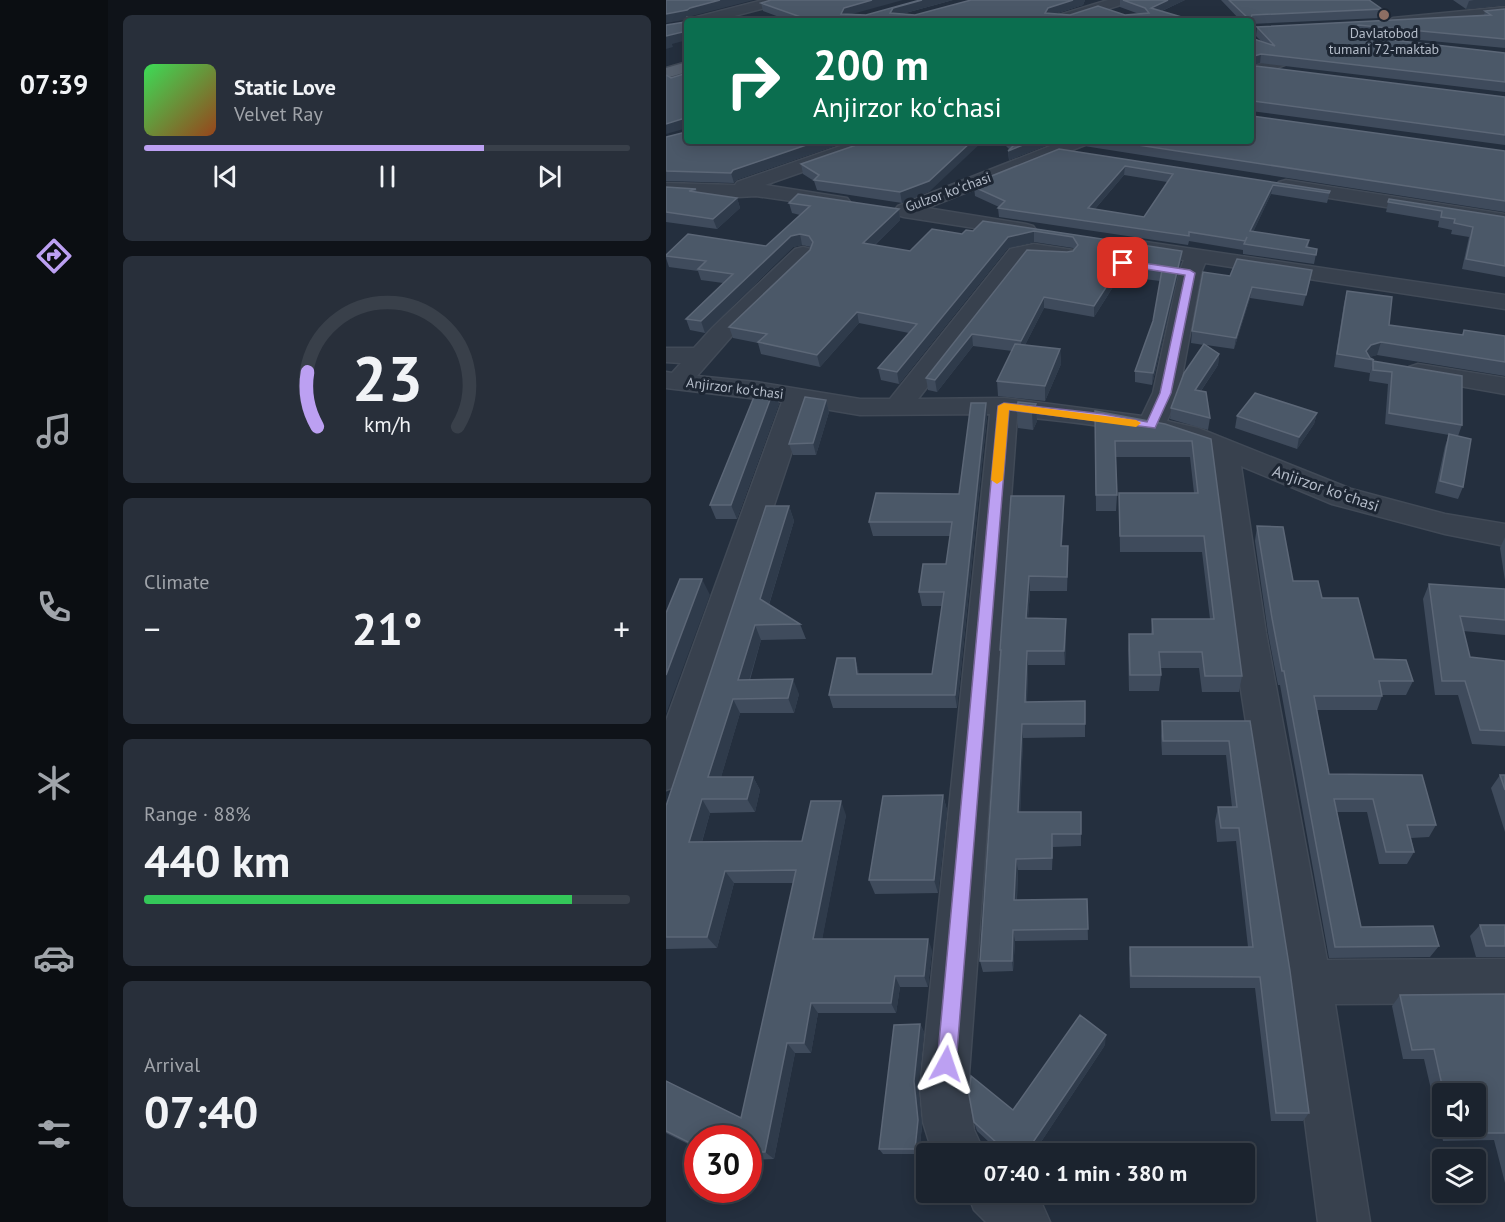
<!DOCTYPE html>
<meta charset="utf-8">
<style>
body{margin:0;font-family:"PT Sans",sans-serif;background:#282f3a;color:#f1f3f6;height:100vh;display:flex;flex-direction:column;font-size:22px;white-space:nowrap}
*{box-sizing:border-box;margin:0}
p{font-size:20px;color:#a0a4aa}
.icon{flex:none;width:33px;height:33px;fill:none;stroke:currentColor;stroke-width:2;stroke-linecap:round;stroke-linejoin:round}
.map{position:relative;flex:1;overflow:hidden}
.side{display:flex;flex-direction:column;gap:15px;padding:15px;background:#0f1319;width:558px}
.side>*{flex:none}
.hud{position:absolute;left:18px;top:18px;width:570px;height:126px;border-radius:6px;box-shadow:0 3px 15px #0003,0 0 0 2px #39404a;background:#0b6e4f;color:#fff;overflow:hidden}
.fabs{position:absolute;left:766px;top:1083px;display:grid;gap:12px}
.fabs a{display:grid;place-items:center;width:54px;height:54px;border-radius:6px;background:#1b232e;box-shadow:0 3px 15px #0003,0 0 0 2px #39404a;font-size:30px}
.speed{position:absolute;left:18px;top:1125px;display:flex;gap:12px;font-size:30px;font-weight:700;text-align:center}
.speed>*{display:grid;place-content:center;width:78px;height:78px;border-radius:50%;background:#1b232e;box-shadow:0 3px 15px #0003,0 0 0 2px #39404a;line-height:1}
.speed .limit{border:9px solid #d22;background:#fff;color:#111}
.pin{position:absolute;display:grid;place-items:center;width:51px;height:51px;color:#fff;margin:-26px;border-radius:12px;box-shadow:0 3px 9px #0006}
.me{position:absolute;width:66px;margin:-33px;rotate:5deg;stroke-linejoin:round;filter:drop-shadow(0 0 4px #0008)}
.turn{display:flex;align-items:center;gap:21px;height:126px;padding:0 30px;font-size:27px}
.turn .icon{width:78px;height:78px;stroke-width:2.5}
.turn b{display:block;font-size:42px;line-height:51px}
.big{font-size:45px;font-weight:800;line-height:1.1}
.side .widget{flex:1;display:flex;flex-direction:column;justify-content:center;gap:9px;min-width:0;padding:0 21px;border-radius:9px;background:#282f3a}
.side .dial{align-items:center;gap:0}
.dial svg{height:156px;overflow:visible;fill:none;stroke:#39404a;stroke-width:7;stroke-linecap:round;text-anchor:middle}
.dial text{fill:#f1f3f6;stroke:none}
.song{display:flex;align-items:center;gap:18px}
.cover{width:72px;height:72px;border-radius:9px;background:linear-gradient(135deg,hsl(130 70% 55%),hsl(20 70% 35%))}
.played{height:6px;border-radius:3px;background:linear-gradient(90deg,#bca0f2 70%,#39404a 70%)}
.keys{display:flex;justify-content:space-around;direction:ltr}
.heat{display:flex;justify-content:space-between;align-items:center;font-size:33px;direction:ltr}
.charge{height:9px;border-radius:4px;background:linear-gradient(90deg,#34c759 88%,#39404a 0)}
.trip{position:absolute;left:250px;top:1143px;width:339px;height:60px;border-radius:6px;background:#1b232e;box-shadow:0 3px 15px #0003,0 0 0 2px #39404a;font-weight:800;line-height:60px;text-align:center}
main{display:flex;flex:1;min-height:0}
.dock{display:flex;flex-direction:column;width:108px;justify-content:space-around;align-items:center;background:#0b0e12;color:#a0a4aa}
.dock .icon{width:42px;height:42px}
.dock .selected{color:#bca0f2}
.dock b{font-size:27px;color:#f1f3f6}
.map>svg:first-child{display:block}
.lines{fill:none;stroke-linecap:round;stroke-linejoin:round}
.minor-casing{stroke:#414a57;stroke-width:3}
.major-casing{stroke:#414a57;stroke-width:3}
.minor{fill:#38414e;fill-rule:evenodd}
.major{fill:#56606e;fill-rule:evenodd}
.wall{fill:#3f4b5c;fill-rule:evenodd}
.shaded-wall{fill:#2f3b4b}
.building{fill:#4b5868;stroke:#5c6777;stroke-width:1.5;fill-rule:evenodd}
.route{fill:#bca0f2;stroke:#7a689d;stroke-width:1.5}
.slow{fill:#f59e0b}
.education-dot{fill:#8d6e63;stroke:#1d2633;stroke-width:2}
.labels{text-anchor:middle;stroke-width:6;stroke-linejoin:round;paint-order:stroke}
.far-poi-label{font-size:14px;fill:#b4bcc9;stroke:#1d2633}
.far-street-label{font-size:14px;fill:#b4bcc9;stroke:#1d2633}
.street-label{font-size:16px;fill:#b4bcc9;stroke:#1d2633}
</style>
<main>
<nav class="dock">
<b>07:39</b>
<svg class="icon selected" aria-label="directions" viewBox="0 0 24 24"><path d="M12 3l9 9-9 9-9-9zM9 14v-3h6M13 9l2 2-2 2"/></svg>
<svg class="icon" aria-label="music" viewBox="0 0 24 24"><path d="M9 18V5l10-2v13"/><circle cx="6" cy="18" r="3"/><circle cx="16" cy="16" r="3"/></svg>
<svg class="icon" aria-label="phone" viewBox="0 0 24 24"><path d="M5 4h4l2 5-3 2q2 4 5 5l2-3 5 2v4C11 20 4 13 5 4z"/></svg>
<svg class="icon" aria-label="climate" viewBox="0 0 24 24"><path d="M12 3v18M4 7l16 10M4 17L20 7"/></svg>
<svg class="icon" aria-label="car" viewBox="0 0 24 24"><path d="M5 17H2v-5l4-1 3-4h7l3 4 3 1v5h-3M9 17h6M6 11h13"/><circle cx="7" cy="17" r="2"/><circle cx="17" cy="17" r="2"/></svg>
<svg class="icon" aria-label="filters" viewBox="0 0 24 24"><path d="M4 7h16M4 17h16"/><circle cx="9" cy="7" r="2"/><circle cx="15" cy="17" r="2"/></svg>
</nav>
<section class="side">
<div class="widget">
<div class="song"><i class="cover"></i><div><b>Static Love</b><p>Velvet Ray</p></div></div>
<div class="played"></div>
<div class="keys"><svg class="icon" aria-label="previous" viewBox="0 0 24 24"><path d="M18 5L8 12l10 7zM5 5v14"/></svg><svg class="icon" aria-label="pause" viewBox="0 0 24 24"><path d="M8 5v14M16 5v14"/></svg><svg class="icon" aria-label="next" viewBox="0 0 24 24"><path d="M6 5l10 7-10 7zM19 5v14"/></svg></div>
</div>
<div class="widget dial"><svg viewBox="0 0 100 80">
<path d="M14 69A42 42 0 1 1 86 69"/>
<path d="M14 69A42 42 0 0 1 9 41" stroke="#bca0f2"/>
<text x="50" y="56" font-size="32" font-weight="700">23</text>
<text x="50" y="72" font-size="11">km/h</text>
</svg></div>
<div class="widget"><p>Climate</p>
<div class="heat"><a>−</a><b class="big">21°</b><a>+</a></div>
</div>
<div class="widget"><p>Range · 88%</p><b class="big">440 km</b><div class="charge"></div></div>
<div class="widget"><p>Arrival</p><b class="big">07:40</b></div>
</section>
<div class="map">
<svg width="839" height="1222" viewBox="0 0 839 1222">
<rect width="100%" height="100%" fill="#242f3e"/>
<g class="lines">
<g class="minor-casing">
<g id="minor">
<polygon points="97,0 120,0 118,3 49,21 25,21 27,18"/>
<polygon points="442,0 463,0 461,3 403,21 381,21 383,18"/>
<polygon points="839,7 839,15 727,26 720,22 727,18"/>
<polygon points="650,43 655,45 658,48 655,51 585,78 585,67"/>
<polygon points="189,141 216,141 213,145 99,185 181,198 184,202 181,206 174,208 90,196 54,198 0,195 0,183 69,185 71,182"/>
<polygon points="397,141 422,141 419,145 261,208 360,224 367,226 370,230 367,234 360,236 238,217 231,215 228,211 232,206"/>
<polygon points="620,180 839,214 839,226 613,190 610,186 613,182"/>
<path d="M473,241L839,295V309L539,263L535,273L513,393L501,421L532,428L685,489L779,514L839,524V546L779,534L666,504L575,466L600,633L661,960L839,959V1003L669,1004L704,1222H652L621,982L566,633L545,454C484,428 417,424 351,416L302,1088L308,1130L319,1154H267L257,1122L254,1088L324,414L194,415L141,406L19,773L13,785L0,790V721L116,402L0,388V372L6,373L15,363L0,362V348H28L47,327L129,249L137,247L145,249L148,254L145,259L65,337L31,376L90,382L194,399H224L344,249L368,244L407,250L410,255L407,260C391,264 376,255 360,259L252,399L338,398L476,416L487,393L513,273L518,260L465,252L462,247L465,242Z"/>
<polygon points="752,364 839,378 839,394 743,377 739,372 743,367"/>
<polygon points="301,1192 365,1192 376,1204 384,1222 320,1222 308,1210"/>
</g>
</g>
<g class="major-casing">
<polygon id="major" points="21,62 21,72 0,78 0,68"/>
</g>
<use href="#minor" class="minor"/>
<use href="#major" class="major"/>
</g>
<g class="wall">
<polygon points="254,0 287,0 236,14 249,15 305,0 434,0 419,0 417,5 389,14 404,15 459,15 473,14 454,7 454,0 519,0 496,11 529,21 124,21 97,11 95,3 184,14 200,15"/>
<polygon points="555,0 703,0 716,9 714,18 585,24 585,21 575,21"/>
<polygon points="787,0 839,0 839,5 800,9"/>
<polygon points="839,9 839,48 691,34 692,36 839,53 839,92 594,63 588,65 589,66 839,97 839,145 585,111 586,116 839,151 839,212 418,146 418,141 585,141 585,38 595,41 590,36 591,27 818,15 819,11"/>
<polygon points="21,73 21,141 183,141 70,180 68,183 0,181 0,137 20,132 20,128 5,78"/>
<polygon points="335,141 392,141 343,160 342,151 343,149"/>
<path d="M393,149L664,191L661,203L605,194L587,232L643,240L642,248L651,249L648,264L577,254V250L523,241L522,245L333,217L332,208L333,207L309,196L308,187ZM458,175L501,182L478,217L429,209Z"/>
<polygon points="135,164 264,191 236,203 151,190 148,181 137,174"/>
<polygon points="0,187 30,189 31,193 71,198 74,208 51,229 0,222"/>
<polygon points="723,199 839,217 839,277 796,269 803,237 785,234 786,230 772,227 773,221 720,212"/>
<polygon points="123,203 233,209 234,220 209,245 244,251 307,231 317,221 516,251 515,262 486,385 469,382 469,371 487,321 494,281 454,276 428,317 378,308 359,345 394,349 395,364 379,401 332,396 331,381 346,351 307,346 271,392 262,390 260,378 361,250 401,252 407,251 408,250 407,248 368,242 342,248 233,384 215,380 212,368 243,333 193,323 154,367 95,354 92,343 67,338 63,327 144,250 145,247 136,245 127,247 39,333 24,330 20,319 57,283 35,280 32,271 3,267 0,258 0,255 100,246 134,215 126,213"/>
<polygon points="564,276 644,281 637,306 584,298 568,349 540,345 553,354 552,365 535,391 544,418 542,430 504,419 505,408 538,345 525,343 526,331"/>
<polygon points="681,291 723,325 796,335 798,330 839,336 839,376 711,355 703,357 708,360 704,373 668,367 678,303"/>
<polygon points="707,361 796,376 796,425 792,436 797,487 792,499 769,493 779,446 783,435 719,424 722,384 703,381 704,373"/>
<polygon points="108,389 113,404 71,519 50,519 44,505"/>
<polygon points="160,400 163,412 150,455 127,455 123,444"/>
<polygon points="370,404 371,421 367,430 352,428 351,411"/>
<polygon points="429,411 545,439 576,676 573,692 536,692 533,668 494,668 495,675 493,691 463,691 462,650 463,634 485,634 486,619 544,619 536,552 454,552 453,493 528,493 524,457 450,457 451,495 450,511 430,511"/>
<polygon points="651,413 648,424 631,449 569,428 571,416"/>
<polygon points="321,416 291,708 167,708 163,695 189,658 193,674 266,674 276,606 256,606 253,592 280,564 284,536 207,536 203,522 293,494"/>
<polygon points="345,496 398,511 396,546 402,560 401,591 364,591 362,618 400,619 400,633 399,665 362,665 361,702 419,701 419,737 357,738 354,812 415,812 415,846 387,847 386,870 352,870 351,900 421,899 422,940 349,941 347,971 317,972 314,961 335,660 334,650"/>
<polygon points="123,506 128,521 103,605 134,624 140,639 95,640 84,680 133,694 128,713 74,713 55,777 87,777 94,790 89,812 44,813 36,842 136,841 180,815 156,939 266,950 262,987 234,987 230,1013 152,1013 145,1053 129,1053 108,1159 82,1160 82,1138 32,1138 32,1149 0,1133 0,1081 75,1118 127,883 68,883 51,948 0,949 0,806"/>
<polygon points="591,526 627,581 656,598 708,659 747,681 740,695 716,695 716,696 711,710 651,710 663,774 770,825 763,837 745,838 748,852 741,864 713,864 701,812 671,812 695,927 773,946 764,957 663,958 614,685 612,685 602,633 589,541"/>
<polygon points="839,537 839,581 834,548"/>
<polygon points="763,584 839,589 839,635 797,631 804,657 839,661 839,746 806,744 792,695 769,695 757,599"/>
<polygon points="496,721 584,721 643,1113 637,1121 605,1121 589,988 464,988 463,959 464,947 582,947 570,841 551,842 549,821 552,807 566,807 560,755 496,755 495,736"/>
<polygon points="834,775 839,775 839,832 825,788"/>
<polygon points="277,795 281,810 272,893 209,894 203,880"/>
<polygon points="814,925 839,925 839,957 810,957 804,936"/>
<path d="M839,994V1183L828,1140L777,1141L758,1059H737L726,1006L734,995ZM777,1094H810V1126H777Z"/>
<polygon points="254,1024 258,1032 252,1088 256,1126 253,1154 217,1154 213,1149"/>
<polygon points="439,1045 367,1154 336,1154 311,1131 308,1122 347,1110"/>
</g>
<g class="shaded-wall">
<polygon points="54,0 88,0 26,16 24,19 0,23 0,14"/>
<polygon points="206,0 237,0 179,16 175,14 178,8"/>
<polygon points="256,0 287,0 228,16 224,13 227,8"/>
<polygon points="407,0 419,0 417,5 382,16 379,13 382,8"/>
<polygon points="502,0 519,0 485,16 485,8"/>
<polygon points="808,0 839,0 839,5 800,9 803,1"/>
<polygon points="21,31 21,40 6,44 7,47 0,49 0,36"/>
<polygon points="595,54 594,63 587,65 585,62 588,56"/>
<polygon points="19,118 21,128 0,134 0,124"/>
<polygon points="152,141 183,141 70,180 68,183 65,173 67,170"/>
<polygon points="306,141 317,141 264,191 236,203 234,192"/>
<polygon points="367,141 392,141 343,160 342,151"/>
<polygon points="459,166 458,175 422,217 422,208"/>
<polygon points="607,185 605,194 583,241 584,231"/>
<polygon points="71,198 74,208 51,229 47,219"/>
<polygon points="233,209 234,220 199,254 197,243"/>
<polygon points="368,231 368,242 342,248 233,384 231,372 342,237"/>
<polygon points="134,234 136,245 127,247 39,333 35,321 125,236"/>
<polygon points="516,251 515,262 486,385 487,373"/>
<polygon points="455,264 454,276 428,317 428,306"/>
<polygon points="586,287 584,298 568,349 570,338"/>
<polygon points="378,297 378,308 355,353 355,341"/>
<polygon points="191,312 193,323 154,367 151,355"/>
<polygon points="306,334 307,346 271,392 269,380"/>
<polygon points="715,342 711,355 701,358 700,351 705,345"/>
<polygon points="394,349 395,364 379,401 379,386"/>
<polygon points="553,354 552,365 528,401 529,390"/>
<polygon points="108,389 113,404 71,519 65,505"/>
<polygon points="160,400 163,412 150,455 147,443"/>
<polygon points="320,403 321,416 291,708 289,695"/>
<polygon points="370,404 371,421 367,430 366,413"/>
<polygon points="651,413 648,424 631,449 633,437"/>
<polygon points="398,496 398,511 395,560 395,546"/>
<polygon points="123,506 128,521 100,614 94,599"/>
<polygon points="363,576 364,591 361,633 360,618"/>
<polygon points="36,579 44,595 0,714 0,675"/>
<polygon points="400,619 400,633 399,665 398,651"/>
<polygon points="89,625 95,640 79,694 72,680"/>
<polygon points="361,651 362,665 360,716 359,702"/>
<polygon points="189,658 193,672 195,687 191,674"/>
<polygon points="127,679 133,694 128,713 122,698"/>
<polygon points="67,699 74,713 51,791 42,777"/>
<polygon points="356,724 357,738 354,825 352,812"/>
<polygon points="87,777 94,790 89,812 81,799"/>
<polygon points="277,795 281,810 272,893 268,880"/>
<polygon points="36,799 44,813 32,855 23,842"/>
<polygon points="175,801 180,815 154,951 147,939"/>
<polygon points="350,859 352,870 350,911 348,900"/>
<polygon points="59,871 68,883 51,948 41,937"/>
<polygon points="347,930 349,941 347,971 346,961"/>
<polygon points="262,939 266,950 262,987 258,976"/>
<polygon points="229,976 234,987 230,1013 225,1003"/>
<polygon points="145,1003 152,1013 145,1053 138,1043"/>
<polygon points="254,1024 258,1032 252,1088 256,1126 253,1154 249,1149 248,1081"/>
<polygon points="440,1035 439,1045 367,1154 359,1154"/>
<polygon points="121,1043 129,1053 108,1159 99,1152"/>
</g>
<g class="building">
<polygon points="0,0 54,0 24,8 21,10 0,14"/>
<polygon points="105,0 206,0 178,8 175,14 200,15 254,0 256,0 227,8 224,13 249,15 305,0 407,0 382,8 379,13 404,15 432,6 459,15 483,13 479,8 457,0 502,0 485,8 529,21 146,21 95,3"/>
<polygon points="563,0 703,0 716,9 586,15 584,20"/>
<polygon points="839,9 839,39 692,25 689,32 692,36 839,53 839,82 595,54 588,56 585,62 589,66 839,97 839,135 587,101 585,103 585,38 609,46 591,27 825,15 819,11"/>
<polygon points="21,17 29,21 21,21 21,31 0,36 0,25 19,22"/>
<polygon points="21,73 21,141 152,141 67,170 65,173 0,171 0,137 20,132 19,118 0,124 0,75 5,78"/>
<polygon points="585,110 586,116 839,151 839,201 446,141 585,141"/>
<polygon points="202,141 306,141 263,181 234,192 148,180 153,175 135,164"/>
<polygon points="344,141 367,141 342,151 348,145"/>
<path d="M393,149L664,191L663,193L607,185L584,231L643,240L640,247L651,249L650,255L578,244L581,237L579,241L523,232V236L332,208L339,201L308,187L313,181ZM459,166L507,174L478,217L422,208Z"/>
<polygon points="0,187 30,189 23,191 71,198 47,219 0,212"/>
<polygon points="132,194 233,209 197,243 244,251 266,229 296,234 300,230 307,231 317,221 516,251 487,373 469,371 487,321 496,270 455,264 428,306 378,297 355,341 306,334 269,380 260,378 361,250 401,252 407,251 412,245 407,237 368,231 342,237 231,372 212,368 251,324 191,312 151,355 92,342 101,334 63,327 144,250 147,242 143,236 134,234 125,236 35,321 20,319 67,274 32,269 40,261 0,256 0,255 22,234 100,246 144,206 123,203"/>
<polygon points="723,199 839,217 839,266 800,259 807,227 788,223 789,219 775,217 776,211 722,202"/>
<polygon points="571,259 646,270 640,295 586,287 570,338 526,331 537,272 564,276"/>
<polygon points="681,291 726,297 723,325 797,335 798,330 839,336 839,362 715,342 705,345 700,351 704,358 708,360 671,354"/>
<polygon points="349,344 394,349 379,386 331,381"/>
<polygon points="538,344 553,354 529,390 540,392 544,418 505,408 518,373"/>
<polygon points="707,361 796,376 796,425 723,413 726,372 707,370"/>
<polygon points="92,387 108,389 65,505 44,505"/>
<polygon points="589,393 651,413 633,437 571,416"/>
<polygon points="139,397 160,400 147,443 123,444"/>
<polygon points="352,402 370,404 366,413 351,411"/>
<polygon points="305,403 320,403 289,695 163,695 171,658 189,658 191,674 266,674 278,592 253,592 257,564 280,564 286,522 203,522 210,493 293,494"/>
<polygon points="429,411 499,424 545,439 576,676 539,676 536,652 493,652 495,675 464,675 463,634 487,634 486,619 548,619 538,536 454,536 453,493 532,493 526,441 449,441 451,495 430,495"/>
<polygon points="783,434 805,439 797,487 774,481"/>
<polygon points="345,496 398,496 395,546 402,546 401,577 363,576 360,618 400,619 398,651 361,651 359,702 419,701 419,724 356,724 352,812 415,812 415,834 386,834 386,858 350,859 348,900 421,899 422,929 347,930 346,961 314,961 335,650 334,650"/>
<polygon points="100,506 123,506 94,599 134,624 89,625 72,680 127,679 122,698 67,699 42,777 87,777 81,799 36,799 23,842 136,841 145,801 175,801 147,939 262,939 258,976 229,976 225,1003 145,1003 138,1043 121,1043 99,1152 82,1152 82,1138 32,1138 32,1147 0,1131 0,1081 75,1118 130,870 59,871 41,937 0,937 0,806"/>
<polygon points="591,526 617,527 627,581 652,581 656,598 692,598 708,659 740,660 747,681 713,681 716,696 648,696 663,774 756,775 770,825 741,825 748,852 720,852 707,799 668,799 695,927 767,926 773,946 669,947 618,671 616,671 606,618"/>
<polygon points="14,579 36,579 0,675 0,613"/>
<polygon points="763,584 839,589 839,620 794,616 804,657 839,661 839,731 814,730 799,681 776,681"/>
<polygon points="496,721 584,721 624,971 643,1113 610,1113 594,977 465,976 464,947 587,947 573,828 555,828 552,807 571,807 563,741 497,741"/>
<polygon points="834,775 839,775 839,790"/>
<polygon points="277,795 268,880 203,880 217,796"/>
<polygon points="814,925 839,925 839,946 820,946"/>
<polygon points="839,994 839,1133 788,1133 786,1126 810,1126 810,1094 778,1094 768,1049 746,1050 734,995"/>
<polygon points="414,1015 440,1035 359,1154 343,1154 308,1122 303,1095 305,1076 347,1110"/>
<polygon points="254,1024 248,1081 252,1120 249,1149 213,1149 228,1025"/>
</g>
<polygon class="route" points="457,260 524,270 529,273 505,393 489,428 343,410 290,1064 287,1071 280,1074 273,1071 271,1064 332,406 338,403 438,414 481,422 494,393 519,275 454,265 454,261"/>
<polygon class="slow" points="338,403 470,420 475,423 470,427 343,410 337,480 331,484 325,480 332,406"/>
<circle class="education-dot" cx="718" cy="15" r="6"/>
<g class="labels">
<g class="far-poi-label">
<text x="718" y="38">Davlatobod<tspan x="718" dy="16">tumani 72-maktab</tspan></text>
</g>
<g class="far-street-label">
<text transform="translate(282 192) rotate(-20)" y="5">Gulzor koʻchasi</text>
<text transform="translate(69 388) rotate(7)" y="5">Anjirzor koʻchasi</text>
</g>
<g class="street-label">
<text transform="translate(660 488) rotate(19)" y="6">Anjirzor koʻchasi</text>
</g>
</g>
</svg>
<div class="fabs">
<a><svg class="icon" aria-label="sound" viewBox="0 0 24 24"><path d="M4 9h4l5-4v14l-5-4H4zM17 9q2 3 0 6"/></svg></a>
<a><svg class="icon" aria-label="layers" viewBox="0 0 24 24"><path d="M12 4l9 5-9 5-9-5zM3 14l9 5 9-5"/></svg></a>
</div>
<div class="speed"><div class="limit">30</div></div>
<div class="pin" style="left:457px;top:263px;background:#d93025"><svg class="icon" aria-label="arrive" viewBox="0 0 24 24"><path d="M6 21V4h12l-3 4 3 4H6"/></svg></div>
<svg class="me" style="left:280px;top:1064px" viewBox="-20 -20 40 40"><path d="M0-17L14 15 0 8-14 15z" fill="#bca0f2" stroke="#fff" stroke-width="4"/></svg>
<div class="trip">07:40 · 1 min · 380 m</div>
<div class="hud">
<div class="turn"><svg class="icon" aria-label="right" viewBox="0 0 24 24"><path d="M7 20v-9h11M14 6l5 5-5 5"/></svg><div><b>200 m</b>Anjirzor koʻchasi</div></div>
</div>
</div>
</main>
